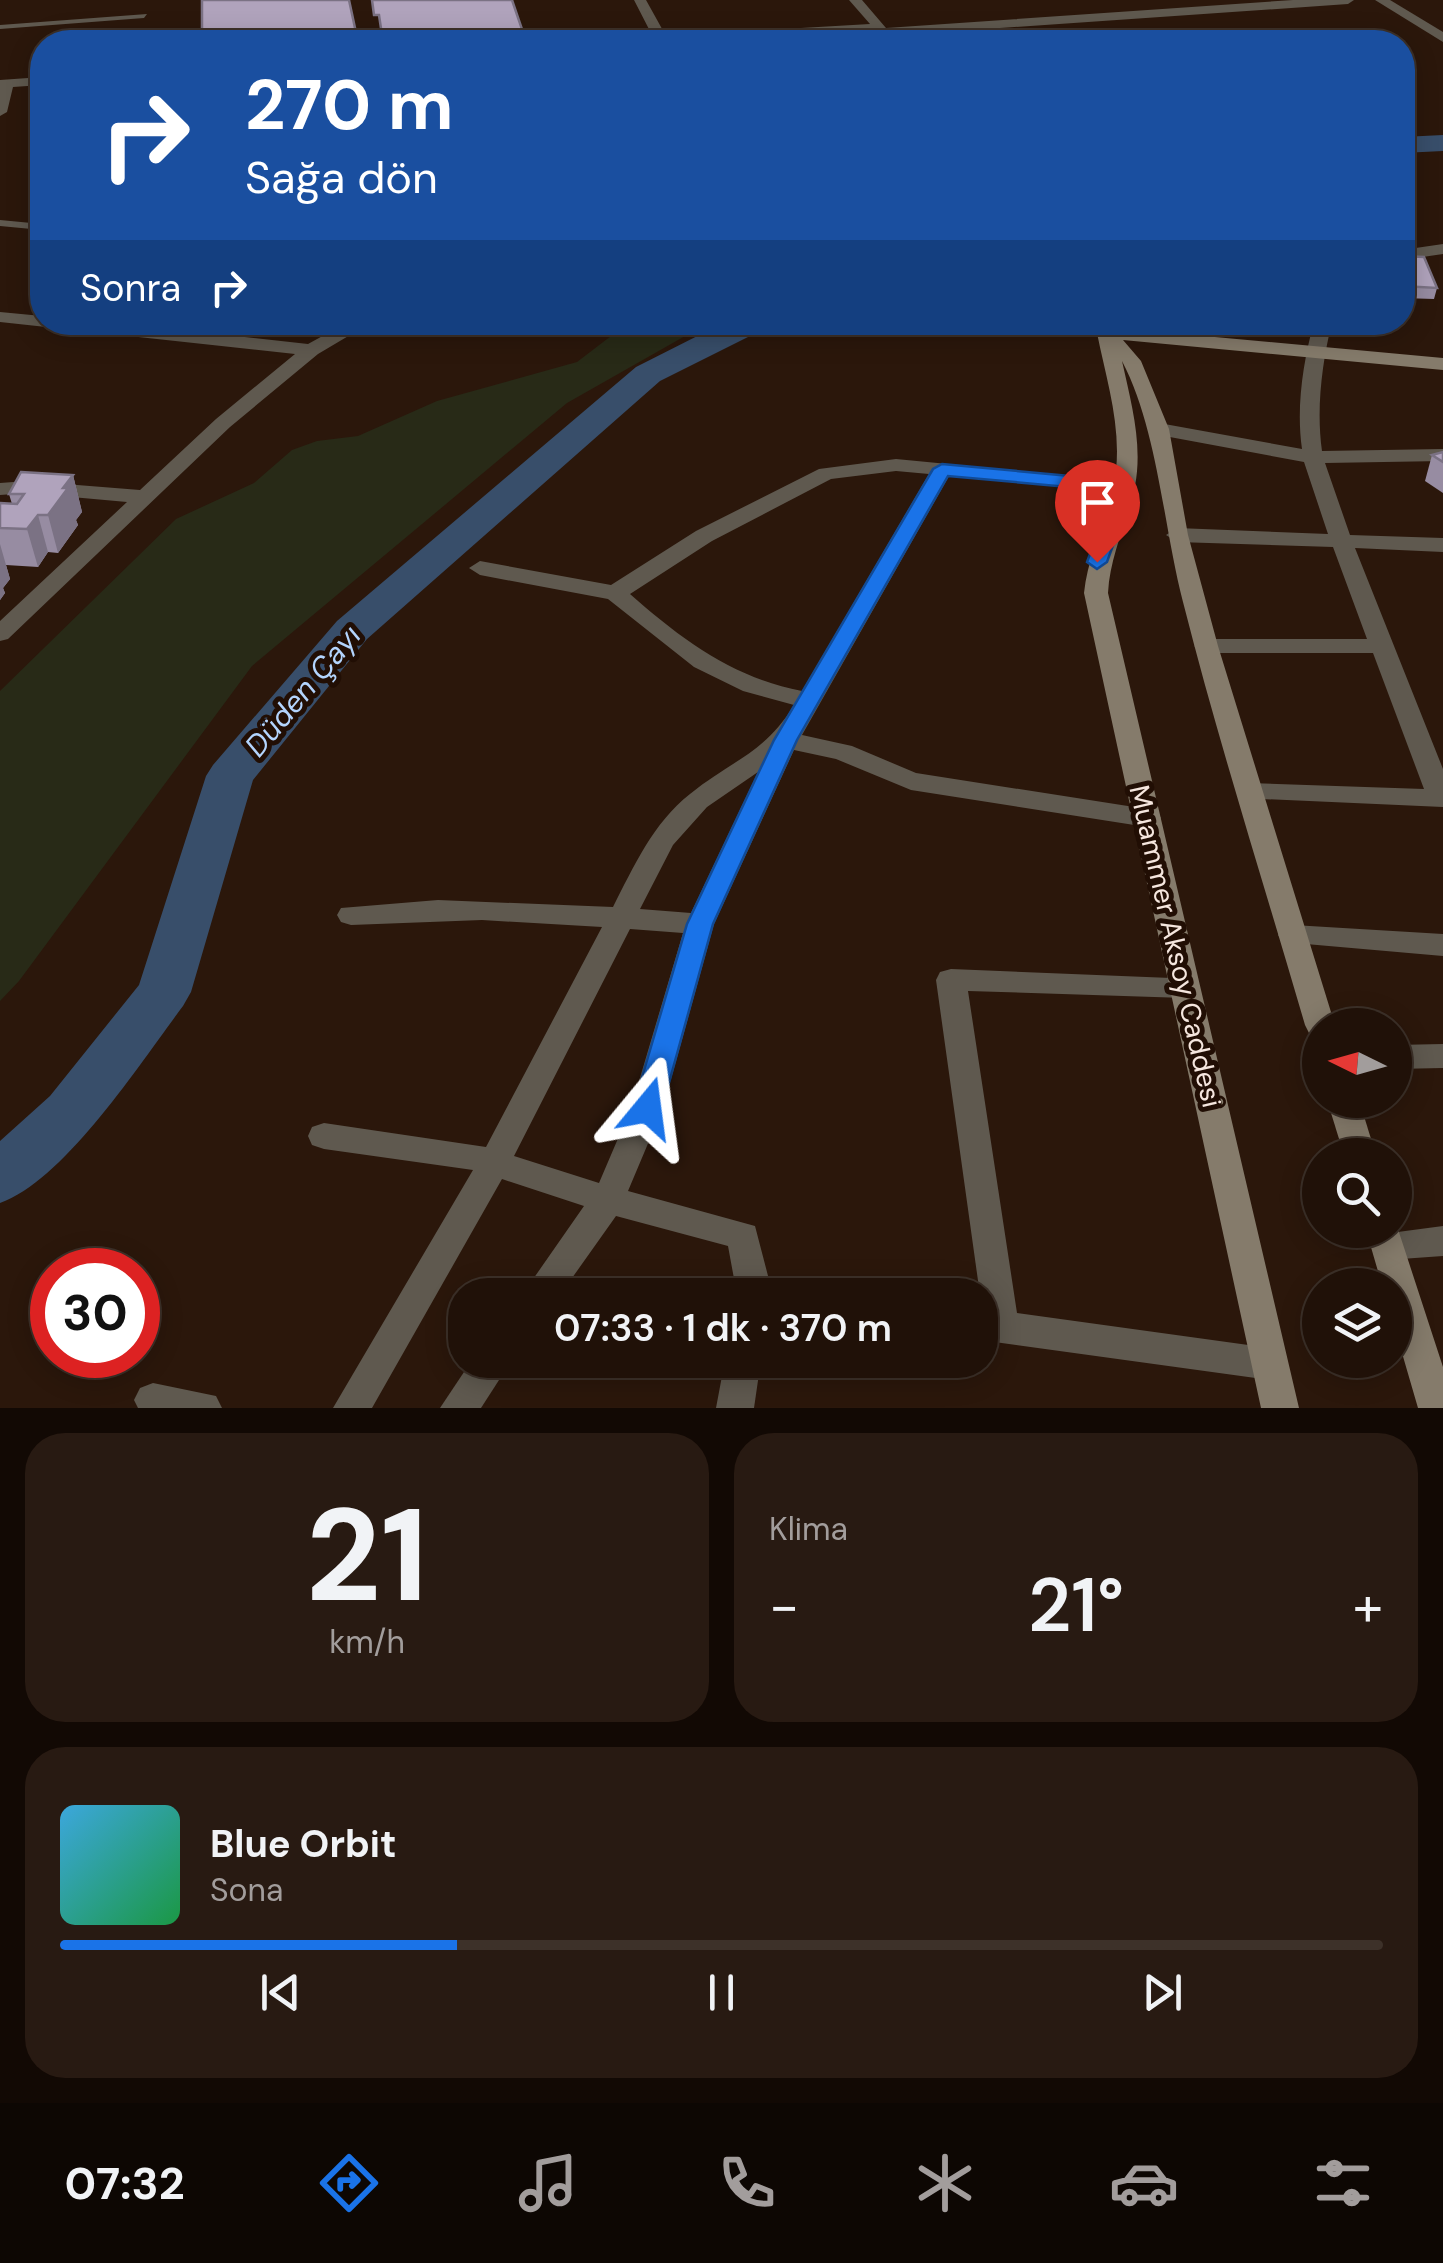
<!DOCTYPE html>
<html lang="tr">
<meta charset="utf-8">
<style>
body{margin:0;font-family:"DM Sans",sans-serif;background:#281a12;color:#f1f3f6;height:100vh;display:flex;flex-direction:column;font-size:38px;white-space:nowrap}
*{box-sizing:border-box;margin:0}
p{font-size:32px;color:#a29d9c}
.icon{flex:none;width:55px;height:55px;fill:none;stroke:currentColor;stroke-width:2;stroke-linecap:round;stroke-linejoin:round}
.map{position:relative;height:1408px;overflow:hidden}
.drawer{display:flex;flex-direction:column;gap:25px;padding:25px;background:#120904;flex:1}
.drawer>*{flex:none}
.guide{position:absolute;left:30px;top:30px;width:1385px;height:305px;border-radius:40px;box-shadow:0 5px 25px #0003,0 0 0 2px #3d3129;background:#1a4fa0;color:#fff;overflow:hidden}
.needle{width:65px;rotate:275deg}
.controls{position:absolute;left:1302px;top:1008px;display:grid;gap:20px}
.controls a{display:grid;place-items:center;width:110px;height:110px;border-radius:50%;background:#201108;box-shadow:0 5px 25px #0003,0 0 0 2px #3d3129;font-size:50px}
.speed{position:absolute;left:30px;top:1248px;display:flex;gap:20px;font-size:50px;font-weight:700;text-align:center}
.speed>*{display:grid;place-content:center;width:130px;height:130px;border-radius:50%;background:#201108;box-shadow:0 5px 25px #0003,0 0 0 2px #3d3129;line-height:1}
.speed .limit{border:15px solid #d22;background:#fff;color:#111}
.pin{position:absolute;display:grid;place-items:center;width:85px;height:85px;color:#fff;margin:-102px -42px;border-radius:50% 50% 50% 0;rotate:-45deg;box-shadow:0 0 10px #0007}
.pin .icon{rotate:45deg}
.me{position:absolute;width:110px;margin:-55px;rotate:16deg;stroke-linejoin:round;filter:drop-shadow(0 0 8px #0008)}
.turn{display:flex;align-items:center;gap:35px;height:210px;padding:0 50px;font-size:45px}
.turn .icon{width:130px;height:130px;stroke-width:2.5}
.turn b{display:block;font-size:70px;line-height:85px}
.then{display:flex;align-items:center;height:95px;padding:0 50px;background:#0003;gap:20px;font-size:38px}
.big{font-size:75px;font-weight:600;line-height:1.1}
.drawer .widget{flex:1;display:flex;flex-direction:column;justify-content:center;gap:15px;min-width:0;padding:0 35px;border-radius:40px;background:#281a12}
.drawer .dial{align-items:center;gap:0}
.dial b{font-size:130px;line-height:1}
.song{display:flex;align-items:center;gap:30px}
.cover{width:120px;height:120px;border-radius:15px;background:linear-gradient(135deg,hsl(200 70% 55%),hsl(140 70% 35%))}
.played{height:10px;border-radius:5px;background:linear-gradient(90deg,#1a73e8 30%,#3d3129 30%)}
.keys{display:flex;justify-content:space-around;direction:ltr}
.heat{display:flex;justify-content:space-between;align-items:center;font-size:55px;direction:ltr}
.drawer .tiles{flex:1;display:grid;gap:25px;grid-template-columns:1fr 1fr}
.widget:last-child{grid-column:span 2}
.trip{position:absolute;left:448px;top:1278px;width:550px;height:100px;border-radius:40px;background:#201108;box-shadow:0 5px 25px #0003,0 0 0 2px #3d3129;font-weight:600;line-height:100px;text-align:center}
.tabs{display:flex;height:160px;justify-content:space-around;align-items:center;background:#0d0703;color:#a29d9c}
.tabs .icon{width:70px;height:70px}
.tabs .on{color:#1a73e8}
.tabs b{font-size:45px;color:#f1f3f6}
.map>svg:first-child{display:block}
.green{fill:#282a17}
.lines{fill:none;stroke-linecap:round;stroke-linejoin:round}
.river{fill:#384e6a;fill-rule:evenodd}
.lane{fill:#5f594f;fill-rule:evenodd}
.street{fill:#5f594f;fill-rule:evenodd}
.secondary{fill:#857b6b;fill-rule:evenodd}
.wall{fill:#978ca2}
.shaded-wall{fill:#7b7284}
.building{fill:#b0a3bc;stroke:#7b7284;stroke-width:2.5}
.route{fill:#1a73e8;stroke:#114b97;stroke-width:2.5}
.labels{text-anchor:middle;stroke-width:10;stroke-linejoin:round;paint-order:stroke}
.street-label{font-size:28px;fill:#f5e6de;stroke:#210e04}
.water-label{font-size:30px;font-style:italic;fill:#b3d4fd;stroke:#210e04}
</style>
<div class="map">
<svg width="1443" height="1408" viewBox="0 0 1443 1408">
<rect width="100%" height="100%" fill="#2b170b"/>
<polygon class="green" points="628,323 708,323 567,403 252,666 19,981 0,1001 0,691 176,519 254,483 292,450 317,441 358,436 437,401 577,362"/>
<g class="lines">
<g class="river">
<polygon points="1443,135 1443,151 1402,153 1402,137"/>
<path d="M725,322H768L764,329L660,381L367,639L253,780L191,992L183,1006C141,1062 65,1180 0,1203V1141L50,1096L139,985L206,776L213,765L337,621L636,367Z"/>
</g>
<g class="lane">
<polygon points="147,14 144,18 0,29 0,25"/>
<polygon points="0,220 42,224 42,230 0,226"/>
</g>
<g class="street">
<polygon points="634,0 646,0 666,36 870,24 849,0 862,0 886,28 1293,0 1354,0 1348,4 884,36 878,31 629,42 653,37"/>
<polygon points="1375,0 1390,0 1443,32 1443,42"/>
<polygon points="42,77 42,85 13,87 7,112 0,116 0,80"/>
<polygon points="1443,244 1443,254 1402,260 1402,250"/>
<polygon points="0,312 42,316 42,322 109,322 308,344 348,322 372,322 318,354 230,427 8,639 0,641 0,621 127,502 27,493 0,495 0,483 27,481 140,490 216,419 295,354 0,322"/>
<polygon points="1089,322 1108,322 1115,333 1113,337 1099,337"/>
<path d="M1314,322H1332C1322,363 1316,409 1322,451L1443,449V461L1325,463L1350,535L1443,538V552L1355,548L1443,769V807L1240,798L1236,792L1240,786L1249,783L1424,789L1373,653H1206L1194,646L1206,639H1367L1333,547L1177,542L1166,535L1177,528L1328,534L1304,462L1159,435L1149,429L1159,423L1302,449C1296,408 1303,362 1314,322Z"/>
<path d="M896,459L1124,481L1135,487L1124,493L949,476L802,735L852,746L916,773L1147,809L1157,812L1161,818L1157,824L1147,827L911,790L836,759L794,750L714,924L663,1108L628,1191L755,1226L773,1295H737L728,1246L616,1216L560,1295H522L584,1206L502,1179L372,1408H333L473,1170L324,1149L312,1145L308,1136L312,1127L324,1123L486,1147L602,927L482,920L351,925L341,922L337,915L341,908L438,900L613,907C634,866 653,823 690,794C732,760 765,753 794,705L743,691L694,667L608,599L480,575L469,568L480,561L611,585L696,531L819,469ZM896,471L929,474L802,691C733,678 681,639 630,594L712,541L831,479ZM758,772L691,913L640,909L673,845L707,807ZM630,929L683,933L631,1108L599,1183L514,1156Z"/>
<polygon points="1293,925 1443,934 1443,956 1283,942 1278,935 1283,928"/>
<polygon points="951,969 1196,979 1200,987 1196,995 1185,998 968,991 1017,1313 1270,1348 1283,1352 1288,1364 1283,1376 1270,1380 980,1340 980,1295 936,980 940,972"/>
<polygon points="1443,1044 1443,1068 1395,1069 1395,1045"/>
<polygon points="1443,1226 1443,1256 1387,1260 1375,1255 1370,1245 1375,1235"/>
<polygon points="472,1360 512,1360 481,1408 440,1408"/>
<polygon points="725,1360 761,1360 754,1408 716,1408"/>
<polygon points="153,1383 216,1396 222,1408 138,1408 134,1400 140,1388"/>
</g>
<g class="secondary">
<path d="M1106,327L1443,358V370L1123,340L1141,361L1169,429L1188,535L1218,646L1335,1025H1320V1037L1309,1033L1305,1025C1264,884 1219,744 1183,602C1163,525 1158,430 1122,361C1131,402 1143,444 1135,486C1127,523 1110,555 1108,593L1299,1408H1261L1084,593C1088,555 1105,524 1113,488C1125,436 1107,383 1097,333Z"/>
<polygon points="1327,1100 1359,1100 1376,1155 1344,1155"/>
<polygon points="1395,1220 1443,1367 1443,1408 1418,1408 1395,1329 1395,1285 1382,1285 1366,1230 1395,1230"/>
</g>
</g>
<g class="wall">
<polygon points="1402,256 1437,288 1434,299 1402,298"/>
<polygon points="218,322 304,322 281,333 218,325"/>
<polygon points="1443,452 1443,493 1425,481 1432,455"/>
<polygon points="73,475 82,512 76,520 78,525 58,553 48,552 38,567 6,565 10,579 3,588 5,593 0,600 0,503 12,504 9,494"/>
</g>
<g class="shaded-wall">
<polygon points="280,322 304,322 281,333"/>
<polygon points="73,475 82,512 76,520 78,525 58,553 48,515 63,488"/>
<polygon points="38,515 48,552 38,567 27,529"/>
<polygon points="0,544 10,579 3,588 5,593 0,600"/>
</g>
<g class="building">
<polygon points="202,0 349,0 358,42 202,42"/>
<polygon points="372,0 512,0 525,38 450,42 383,42 379,15 374,15"/>
<polygon points="533,37 535,42 450,42"/>
<polygon points="1402,256 1424,257 1437,288 1402,286"/>
<polygon points="1443,452 1443,462 1432,455"/>
<polygon points="21,472 73,475 63,488 68,488 48,515 38,515 27,529 0,528 0,503 17,504 24,494 9,494"/>
</g>
<polygon class="route" points="942,464 1124,481 1134,487 1107,562 1097,569 1087,562 1113,491 948,476 797,740 713,924 662,1108 658,1116 648,1120 637,1116 633,1108 687,924 774,740 933,469"/>
<g class="labels">
<g class="street-label">
<text transform="translate(1176 946) rotate(77)" y="10">Muammer Aksoy Caddesi</text>
</g>
<g class="water-label">
<text transform="translate(303 691) rotate(-50)" y="10">Düden Çayı</text>
</g>
</g>
</svg>
<div class="controls">
<a><svg class="needle" viewBox="-14 -14 28 28"><path d="M0-13l5 13h-10z" fill="#e53935"/><path d="M0 13l5-13h-10z" fill="#a29d9c"/></svg></a>
<a><svg class="icon" aria-label="search" viewBox="0 0 24 24"><circle cx="10" cy="10" r="6"/><path d="M15 15l6 6"/></svg></a>
<a><svg class="icon" aria-label="layers" viewBox="0 0 24 24"><path d="M12 4l9 5-9 5-9-5zM3 14l9 5 9-5"/></svg></a>
</div>
<div class="speed"><div class="limit">30</div></div>
<div class="pin" style="left:1097px;top:562px;background:#d93025"><svg class="icon" aria-label="arrive" viewBox="0 0 24 24"><path d="M6 21V4h12l-3 4 3 4H6"/></svg></div>
<svg class="me" style="left:648px;top:1108px" viewBox="-20 -20 40 40"><path d="M0-17L14 15 0 8-14 15z" fill="#1a73e8" stroke="#fff" stroke-width="4"/></svg>
<div class="trip">07:33 · 1 dk · 370 m</div>
<div class="guide">
<div class="turn"><svg class="icon" aria-label="right" viewBox="0 0 24 24"><path d="M7 20v-9h11M14 6l5 5-5 5"/></svg><div><b>270 m</b>Sağa dön</div></div>
<div class="then">Sonra<svg class="icon" aria-label="right" viewBox="0 0 24 24"><path d="M7 20v-9h11M14 6l5 5-5 5"/></svg></div>
</div>
</div>
<section class="drawer">
<div class="tiles">
<div class="widget dial"><b>21</b><p>km/h</p></div>
<div class="widget"><p>Klima</p>
<div class="heat"><a>−</a><b class="big">21°</b><a>+</a></div>
</div>
<div class="widget">
<div class="song"><i class="cover"></i><div><b>Blue Orbit</b><p>Sona</p></div></div>
<div class="played"></div>
<div class="keys"><svg class="icon" aria-label="previous" viewBox="0 0 24 24"><path d="M18 5L8 12l10 7zM5 5v14"/></svg><svg class="icon" aria-label="pause" viewBox="0 0 24 24"><path d="M8 5v14M16 5v14"/></svg><svg class="icon" aria-label="next" viewBox="0 0 24 24"><path d="M6 5l10 7-10 7zM19 5v14"/></svg></div>
</div>
</div>
</section>
<nav class="tabs">
<b>07:32</b>
<svg class="icon on" aria-label="directions" viewBox="0 0 24 24"><path d="M12 3l9 9-9 9-9-9zM9 14v-3h6M13 9l2 2-2 2"/></svg>
<svg class="icon" aria-label="music" viewBox="0 0 24 24"><path d="M9 18V5l10-2v13"/><circle cx="6" cy="18" r="3"/><circle cx="16" cy="16" r="3"/></svg>
<svg class="icon" aria-label="phone" viewBox="0 0 24 24"><path d="M5 4h4l2 5-3 2q2 4 5 5l2-3 5 2v4C11 20 4 13 5 4z"/></svg>
<svg class="icon" aria-label="climate" viewBox="0 0 24 24"><path d="M12 3v18M4 7l16 10M4 17L20 7"/></svg>
<svg class="icon" aria-label="car" viewBox="0 0 24 24"><path d="M5 17H2v-5l4-1 3-4h7l3 4 3 1v5h-3M9 17h6M6 11h13"/><circle cx="7" cy="17" r="2"/><circle cx="17" cy="17" r="2"/></svg>
<svg class="icon" aria-label="filters" viewBox="0 0 24 24"><path d="M4 7h16M4 17h16"/><circle cx="9" cy="7" r="2"/><circle cx="15" cy="17" r="2"/></svg>
</nav>
